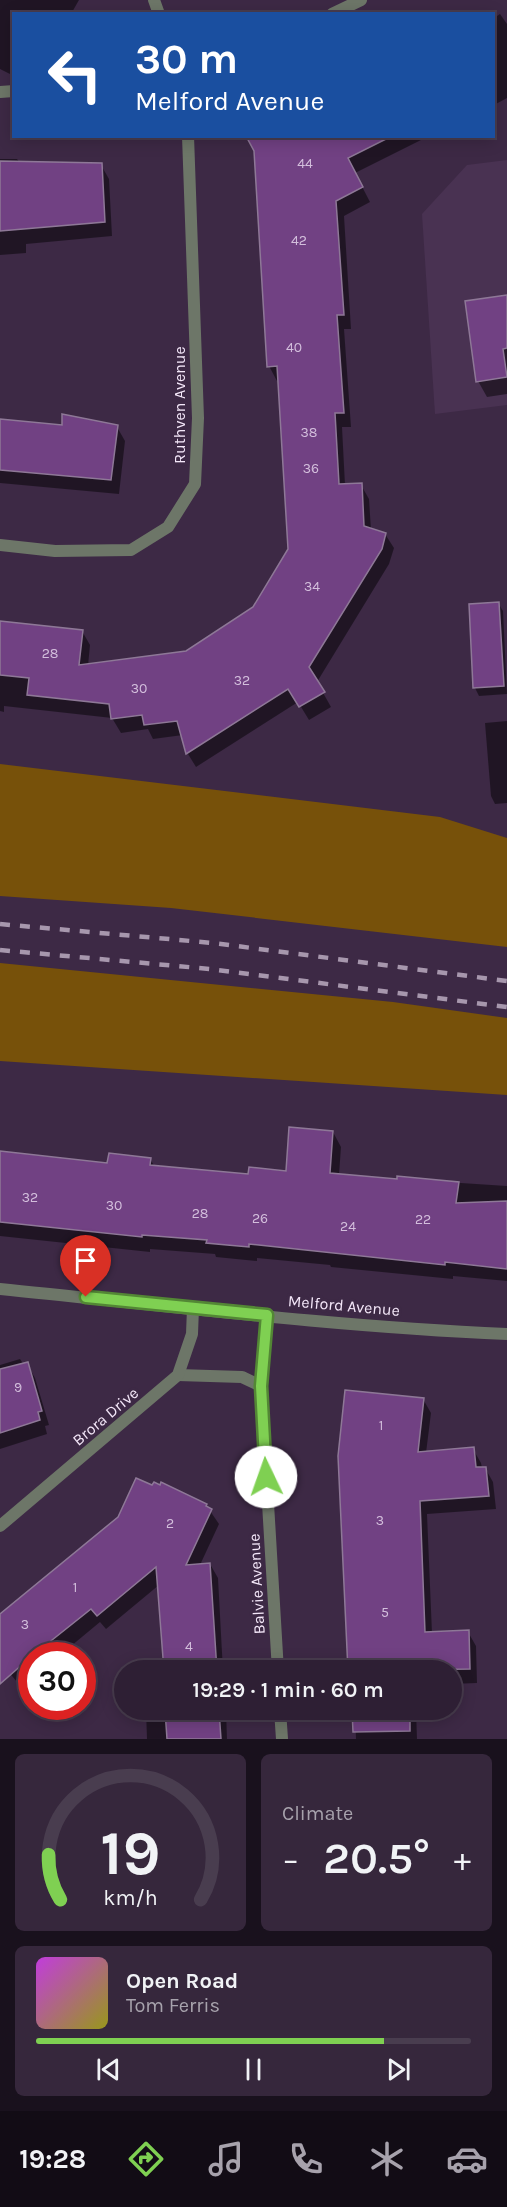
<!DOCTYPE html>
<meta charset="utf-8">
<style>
body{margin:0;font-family:Karla,sans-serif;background:#36273c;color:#f1f3f6;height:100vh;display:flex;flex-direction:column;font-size:22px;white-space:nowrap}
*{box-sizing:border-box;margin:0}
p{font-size:20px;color:#a7a2ac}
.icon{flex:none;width:33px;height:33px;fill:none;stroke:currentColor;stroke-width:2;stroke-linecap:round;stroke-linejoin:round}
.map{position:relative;height:1739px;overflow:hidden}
.side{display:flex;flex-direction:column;gap:15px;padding:15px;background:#19111d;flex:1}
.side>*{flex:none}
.hud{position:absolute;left:12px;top:12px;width:483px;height:126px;border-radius:0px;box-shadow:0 3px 15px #0003,0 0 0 2px #493d4f;background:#1a4fa0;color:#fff;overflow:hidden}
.speed{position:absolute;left:18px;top:1642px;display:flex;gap:12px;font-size:30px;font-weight:700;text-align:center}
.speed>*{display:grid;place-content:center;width:78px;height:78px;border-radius:50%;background:#2e1f34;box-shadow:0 3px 15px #0003,0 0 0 2px #493d4f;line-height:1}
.speed .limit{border:9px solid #d22;background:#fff;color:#111}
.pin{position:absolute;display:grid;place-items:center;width:51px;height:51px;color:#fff;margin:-62px -26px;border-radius:50% 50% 50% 0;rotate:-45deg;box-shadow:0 0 6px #0007}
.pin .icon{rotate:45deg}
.me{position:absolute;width:66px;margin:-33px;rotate:357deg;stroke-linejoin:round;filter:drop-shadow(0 0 4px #0008)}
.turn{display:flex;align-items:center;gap:21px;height:126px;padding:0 24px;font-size:27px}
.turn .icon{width:78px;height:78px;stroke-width:2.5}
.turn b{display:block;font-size:42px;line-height:51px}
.big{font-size:45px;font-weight:600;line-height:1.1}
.side .card{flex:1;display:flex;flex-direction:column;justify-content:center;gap:9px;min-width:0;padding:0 21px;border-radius:9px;background:#36273c}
.side .dial{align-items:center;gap:0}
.dial svg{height:156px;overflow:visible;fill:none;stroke:#493d4f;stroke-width:7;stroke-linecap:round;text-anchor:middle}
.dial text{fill:#f1f3f6;stroke:none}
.song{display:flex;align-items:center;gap:18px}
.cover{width:72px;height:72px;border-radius:9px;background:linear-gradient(135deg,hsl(290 70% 55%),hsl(60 70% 35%))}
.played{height:6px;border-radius:3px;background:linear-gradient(90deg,#7fd052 80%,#493d4f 80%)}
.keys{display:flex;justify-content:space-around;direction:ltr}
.heat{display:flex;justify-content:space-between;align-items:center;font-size:33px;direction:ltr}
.side .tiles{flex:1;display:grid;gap:15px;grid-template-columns:1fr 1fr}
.card:last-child{grid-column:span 2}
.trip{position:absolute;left:114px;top:1660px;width:348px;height:60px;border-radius:30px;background:#2e1f34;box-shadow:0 3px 15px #0003,0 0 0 2px #493d4f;font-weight:600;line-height:60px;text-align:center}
.menu{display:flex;height:96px;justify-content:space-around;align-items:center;background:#120c15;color:#a7a2ac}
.menu .icon{width:42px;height:42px}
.menu .selected{color:#7fd052}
.menu b{font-size:27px;color:#f1f3f6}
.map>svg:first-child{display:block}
.built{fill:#493252}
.forest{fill:#77510a}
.shadow{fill:#0007}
.building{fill:#714183;stroke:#8e7897;stroke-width:1.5}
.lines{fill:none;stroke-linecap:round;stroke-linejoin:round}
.street{stroke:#6d7668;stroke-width:12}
.rail{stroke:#a797ad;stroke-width:4.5;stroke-dasharray:10 10;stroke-linecap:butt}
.route-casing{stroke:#538735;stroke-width:15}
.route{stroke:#7fd052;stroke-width:10}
.labels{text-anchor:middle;stroke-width:6;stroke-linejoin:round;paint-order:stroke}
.number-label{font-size:14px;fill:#d3bedc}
.street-label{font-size:16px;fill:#f4e7f9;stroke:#3d2945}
</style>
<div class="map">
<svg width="507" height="1739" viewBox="0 0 507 1739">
<rect width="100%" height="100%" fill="#3d2945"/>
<polygon class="built" points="507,160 507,405 435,414 422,214 467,165"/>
<g class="forest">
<polygon points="0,764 440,817 507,838 507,947 171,908 0,896"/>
<polygon points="0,963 393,1002 507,1018 507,1095 0,1061"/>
</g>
<g class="shadow">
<polygon points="0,0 79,0 71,14 14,14 14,76 0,69"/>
<polygon points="500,14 507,24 507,98 494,105 494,18"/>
<polygon points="252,136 429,136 355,173 370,202 344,216 351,329 344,329 351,427 342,427 345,485 361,485 369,499 371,530 385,534 394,548 389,564 317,682 331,707 309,720 298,702 196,767 188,754 183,735 153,739 148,729 121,733 112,718 4,706 4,712 0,711 0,622 82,631 90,645 88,666 186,652 254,608 290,550 280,380 277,381 269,366 255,151"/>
<polygon points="0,159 17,159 20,163 101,165 109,179 112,236 26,244 26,253 0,255"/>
<polygon points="507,296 507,394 487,397 478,381"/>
<polygon points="0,421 63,427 117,427 125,441 119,494 0,483"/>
<polygon points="498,603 503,611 507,694 479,696 475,688 471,605"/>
<polygon points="507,721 507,803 495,804 491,796 485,723"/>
<polygon points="333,1132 341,1147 339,1175 507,1186 507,1281 453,1276 453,1279 331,1267 330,1265 257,1258 257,1261 216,1257 215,1254 150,1249 150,1252 0,1236 0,1152 109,1165 150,1159 155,1167 250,1176 287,1173"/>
<polygon points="20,1359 24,1365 27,1364 35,1378 49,1425 45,1426 47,1434 0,1449 0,1365"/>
<polygon points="423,1399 431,1413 426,1453 473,1449 481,1463 482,1468 485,1468 493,1482 496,1509 427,1514 432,1633 468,1632 476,1646 477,1683 452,1684 452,1671 353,1671 352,1646"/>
<polygon points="206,1505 219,1524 200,1565 210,1564 218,1578 223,1671 165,1671 159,1585 106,1629 100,1622 59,1656 32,1656 32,1679 21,1687 0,1661 0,1616"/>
<polygon points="146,1710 226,1710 227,1739 147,1739"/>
<polygon points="355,1710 416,1710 417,1739 356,1739"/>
</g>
<g class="building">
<polygon points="246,136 392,136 348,158 363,187 336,201 344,315 337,315 344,413 335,413 339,484 362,483 364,526 386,533 382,549 309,667 325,692 299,707 288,689 186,754 177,721 144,725 142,715 111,719 109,704 27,695 29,678 0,675 0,621 83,630 79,665 186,651 253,607 288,549 277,366 267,367 254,151"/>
<polygon points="0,161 102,163 105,222 0,231"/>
<polygon points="507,295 507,348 503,349 507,377 476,382 465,301"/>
<polygon points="62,414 118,425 111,480 0,470 0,419 62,425"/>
<polygon points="499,602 504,686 473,688 469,604"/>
<polygon points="289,1127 333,1131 330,1173 397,1179 397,1176 459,1182 456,1203 507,1201 507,1269 445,1262 445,1265 249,1244 249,1247 227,1245 206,1243 207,1240 142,1235 142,1237 0,1222 0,1151 107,1163 109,1153 151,1158 150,1165 248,1174 249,1167 286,1171"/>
<polygon points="28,1362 42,1411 38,1412 40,1420 0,1433 0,1369"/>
<polygon points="345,1390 424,1398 418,1452 474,1447 476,1467 486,1467 489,1496 420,1501 425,1632 469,1630 470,1669 348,1671 338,1456"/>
<polygon points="136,1478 152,1485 154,1482 160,1485 161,1482 207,1504 206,1506 212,1509 186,1565 210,1563 217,1671 164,1671 156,1567 97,1616 91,1609 32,1656 0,1684 0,1614 118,1517"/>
<polygon points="165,1710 219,1710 221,1739 167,1739"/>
<polygon points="352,1710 410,1710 410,1731 353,1732"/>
</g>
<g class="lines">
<g class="street">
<polyline points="154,0 159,14"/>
<polyline points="332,14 361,0"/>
<polyline points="0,92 14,91"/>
<polyline points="0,545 55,551 131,550 168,527 195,484 198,418 188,136"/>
<path d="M0,1289C169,1306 338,1327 507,1334"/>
<polyline points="267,1315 261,1386 278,1671"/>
<polyline points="178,1375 242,1377 261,1386"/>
<polyline points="0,1526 178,1375 192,1334 193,1308"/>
<polyline points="280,1710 282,1739"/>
</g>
<g class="rail">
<polyline points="0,924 213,943 507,981"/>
<polyline points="0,950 210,969 507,1007"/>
</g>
</g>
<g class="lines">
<g class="route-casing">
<polyline id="route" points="86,1297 267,1315 261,1386 266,1477"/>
</g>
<use href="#route" class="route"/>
</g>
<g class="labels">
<g class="number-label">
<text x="305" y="168">44</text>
<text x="299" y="245">42</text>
<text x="294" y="352">40</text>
<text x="309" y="437">38</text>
<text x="311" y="473">36</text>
<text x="312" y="591">34</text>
<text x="50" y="658">28</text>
<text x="242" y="685">32</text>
<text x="139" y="693">30</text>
<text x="30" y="1202">32</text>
<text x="114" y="1210">30</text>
<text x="200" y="1218">28</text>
<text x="260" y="1223">26</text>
<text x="423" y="1224">22</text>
<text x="348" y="1231">24</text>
<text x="18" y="1392">9</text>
<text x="381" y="1430">1</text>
<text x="380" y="1525">3</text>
<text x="170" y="1528">2</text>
<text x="75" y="1592">1</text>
<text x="385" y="1617">5</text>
<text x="25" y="1629">3</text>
<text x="189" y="1651">4</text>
</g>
<g class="street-label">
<text transform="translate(179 405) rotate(-90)" y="6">Ruthven Avenue</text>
<text transform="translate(344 1305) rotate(5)" y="6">Melford Avenue</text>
<text transform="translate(105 1416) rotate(-40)" y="6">Brora Drive</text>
<text transform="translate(256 1584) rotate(-93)" y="6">Balvie Avenue</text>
</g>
</g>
</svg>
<div class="speed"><div class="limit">30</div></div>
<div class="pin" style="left:86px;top:1297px;background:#d93025"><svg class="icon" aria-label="arrive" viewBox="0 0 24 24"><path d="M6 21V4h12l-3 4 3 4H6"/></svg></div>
<svg class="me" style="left:266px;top:1477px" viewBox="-20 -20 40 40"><circle r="19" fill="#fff"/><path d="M0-13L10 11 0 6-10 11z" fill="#7fd052"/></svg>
<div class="trip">19:29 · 1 min · 60 m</div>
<div class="hud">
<div class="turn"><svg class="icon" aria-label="left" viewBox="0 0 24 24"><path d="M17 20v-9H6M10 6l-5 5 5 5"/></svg><div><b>30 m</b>Melford Avenue</div></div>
</div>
</div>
<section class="side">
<div class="tiles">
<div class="card dial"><svg viewBox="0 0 100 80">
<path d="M14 69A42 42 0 1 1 86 69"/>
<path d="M14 69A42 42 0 0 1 8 46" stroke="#7fd052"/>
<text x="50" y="56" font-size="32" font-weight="700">19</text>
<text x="50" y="72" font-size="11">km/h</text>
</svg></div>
<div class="card"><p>Climate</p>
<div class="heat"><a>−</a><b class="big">20.5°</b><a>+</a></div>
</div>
<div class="card">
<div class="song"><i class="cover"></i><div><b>Open Road</b><p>Tom Ferris</p></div></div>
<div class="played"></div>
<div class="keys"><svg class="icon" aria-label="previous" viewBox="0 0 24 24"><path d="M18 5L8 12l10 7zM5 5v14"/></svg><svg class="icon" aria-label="pause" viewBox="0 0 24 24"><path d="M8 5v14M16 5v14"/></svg><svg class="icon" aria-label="next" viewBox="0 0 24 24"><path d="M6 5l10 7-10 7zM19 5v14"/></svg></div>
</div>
</div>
</section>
<nav class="menu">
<b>19:28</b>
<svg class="icon selected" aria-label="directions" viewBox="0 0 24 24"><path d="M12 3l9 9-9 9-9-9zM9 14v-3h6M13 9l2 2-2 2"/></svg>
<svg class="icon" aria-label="music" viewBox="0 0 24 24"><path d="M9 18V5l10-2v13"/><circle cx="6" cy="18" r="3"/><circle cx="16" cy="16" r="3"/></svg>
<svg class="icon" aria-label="phone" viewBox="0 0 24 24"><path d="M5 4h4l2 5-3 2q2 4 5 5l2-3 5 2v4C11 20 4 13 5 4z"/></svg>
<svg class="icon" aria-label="climate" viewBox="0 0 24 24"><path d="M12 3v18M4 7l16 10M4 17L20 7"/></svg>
<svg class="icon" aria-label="car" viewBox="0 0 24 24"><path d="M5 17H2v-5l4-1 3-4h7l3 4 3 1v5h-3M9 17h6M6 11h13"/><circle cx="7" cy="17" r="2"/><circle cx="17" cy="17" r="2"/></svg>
</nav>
